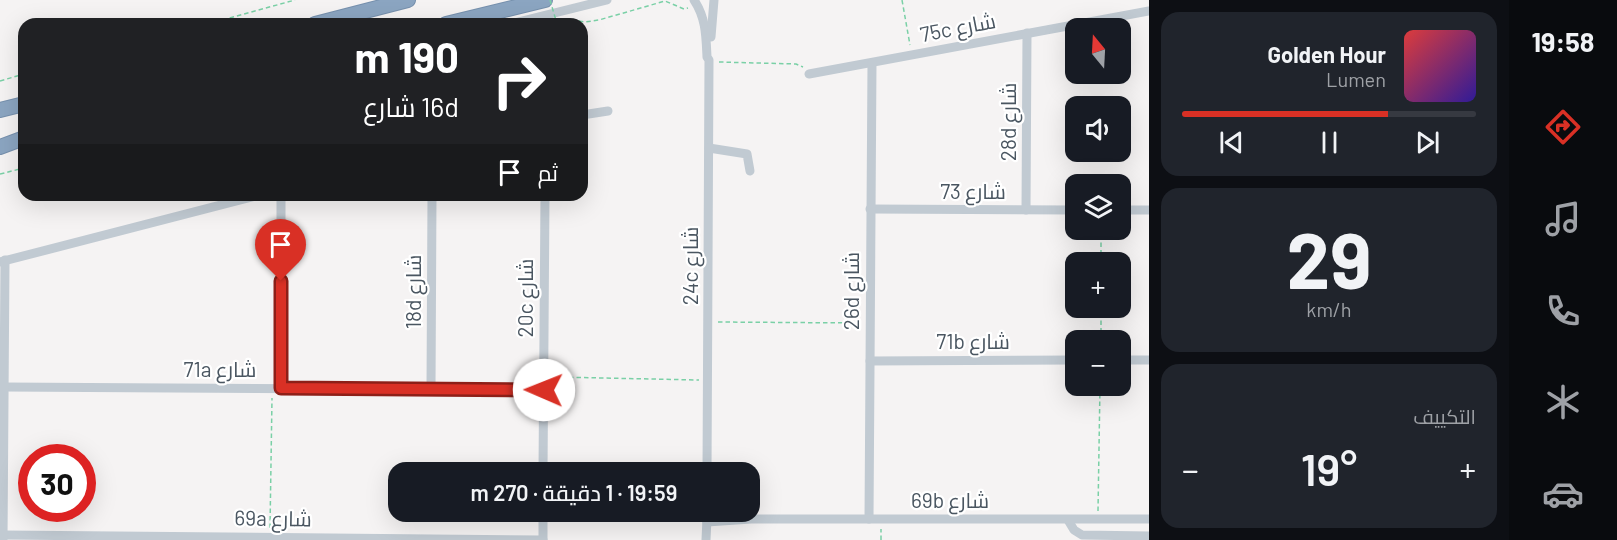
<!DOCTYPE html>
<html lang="ar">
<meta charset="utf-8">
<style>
body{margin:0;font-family:Barlow,Cairo,sans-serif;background:#20242c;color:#f1f3f6;direction:rtl;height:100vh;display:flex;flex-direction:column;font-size:22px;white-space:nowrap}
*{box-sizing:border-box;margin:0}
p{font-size:20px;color:#9ea1a6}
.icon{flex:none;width:33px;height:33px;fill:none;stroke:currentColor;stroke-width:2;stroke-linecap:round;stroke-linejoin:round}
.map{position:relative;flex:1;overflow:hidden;direction:ltr}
.sheet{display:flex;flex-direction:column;gap:12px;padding:12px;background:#0d0f14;width:360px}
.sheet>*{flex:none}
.hud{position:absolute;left:18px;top:18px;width:570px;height:183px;border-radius:18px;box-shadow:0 6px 24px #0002;direction:rtl;background:#202124;color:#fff;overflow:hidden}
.needle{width:39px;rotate:342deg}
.tools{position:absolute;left:1065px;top:18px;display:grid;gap:12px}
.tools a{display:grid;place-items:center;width:66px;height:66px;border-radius:12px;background:#171b24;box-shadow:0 6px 24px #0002;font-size:30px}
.speed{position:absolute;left:18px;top:444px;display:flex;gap:12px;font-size:30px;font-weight:700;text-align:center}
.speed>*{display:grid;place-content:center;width:78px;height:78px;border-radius:50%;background:#171b24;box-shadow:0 6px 24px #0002;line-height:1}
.speed .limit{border:9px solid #d22;background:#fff;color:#111}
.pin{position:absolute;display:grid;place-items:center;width:51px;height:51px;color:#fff;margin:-62px -26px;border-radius:50% 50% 50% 0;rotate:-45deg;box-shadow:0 0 6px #0007}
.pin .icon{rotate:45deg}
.me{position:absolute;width:66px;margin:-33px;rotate:271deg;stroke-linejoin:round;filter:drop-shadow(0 0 4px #0008)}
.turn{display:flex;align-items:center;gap:21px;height:126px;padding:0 30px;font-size:27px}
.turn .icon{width:78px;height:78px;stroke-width:2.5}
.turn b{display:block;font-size:42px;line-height:51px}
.then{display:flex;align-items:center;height:57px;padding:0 30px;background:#0003;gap:12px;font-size:22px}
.big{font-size:45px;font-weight:600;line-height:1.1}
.sheet .widget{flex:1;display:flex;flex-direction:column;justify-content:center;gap:9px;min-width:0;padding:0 21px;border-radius:18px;background:#20242c}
.sheet .dial{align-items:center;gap:0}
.dial b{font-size:78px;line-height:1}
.song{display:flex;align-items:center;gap:18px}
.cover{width:72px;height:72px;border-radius:9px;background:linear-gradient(135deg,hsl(0 70% 55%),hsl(250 70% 35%))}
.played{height:6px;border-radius:3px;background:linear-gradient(90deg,#d93025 70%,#363941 70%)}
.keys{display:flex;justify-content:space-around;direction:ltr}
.heat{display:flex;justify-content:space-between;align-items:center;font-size:33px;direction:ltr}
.trip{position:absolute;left:388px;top:462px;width:372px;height:60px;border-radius:18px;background:#171b24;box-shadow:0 6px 24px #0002;font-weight:600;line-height:60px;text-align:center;direction:rtl}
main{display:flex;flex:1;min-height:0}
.tabs{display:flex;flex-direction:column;width:108px;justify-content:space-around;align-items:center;background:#090b0e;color:#9ea1a6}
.tabs .icon{width:42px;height:42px}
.tabs .current{color:#d93025}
.tabs b{font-size:27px;color:#f1f3f6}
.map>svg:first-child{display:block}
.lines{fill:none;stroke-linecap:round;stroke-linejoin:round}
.highway-casing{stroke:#7690ad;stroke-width:16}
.path{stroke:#7ad0a6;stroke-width:1.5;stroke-dasharray:4.5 3;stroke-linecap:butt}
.minor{stroke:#c1cad2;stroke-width:9}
.highway{stroke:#8ba5c1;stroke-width:14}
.path-bridge{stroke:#7ad0a6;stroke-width:1.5;stroke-dasharray:4.5 3;stroke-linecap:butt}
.route-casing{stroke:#8d1f18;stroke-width:15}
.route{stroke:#d93025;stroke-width:10}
.labels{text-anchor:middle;stroke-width:4.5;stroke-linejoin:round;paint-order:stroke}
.street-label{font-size:21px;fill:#4a5661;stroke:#fff}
</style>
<main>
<nav class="tabs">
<b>19:58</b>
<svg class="icon current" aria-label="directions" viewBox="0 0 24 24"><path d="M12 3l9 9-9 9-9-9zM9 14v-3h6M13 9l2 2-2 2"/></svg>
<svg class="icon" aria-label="music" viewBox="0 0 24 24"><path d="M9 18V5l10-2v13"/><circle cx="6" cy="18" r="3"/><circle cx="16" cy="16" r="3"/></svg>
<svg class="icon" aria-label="phone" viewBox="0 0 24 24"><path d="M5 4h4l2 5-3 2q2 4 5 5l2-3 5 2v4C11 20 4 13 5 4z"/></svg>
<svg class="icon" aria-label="climate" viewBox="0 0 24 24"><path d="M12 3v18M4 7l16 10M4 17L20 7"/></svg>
<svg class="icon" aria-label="car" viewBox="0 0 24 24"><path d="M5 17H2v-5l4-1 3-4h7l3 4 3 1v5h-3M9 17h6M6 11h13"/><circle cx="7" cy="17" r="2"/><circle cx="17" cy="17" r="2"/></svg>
</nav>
<section class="sheet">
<div class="widget">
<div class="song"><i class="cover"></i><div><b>Golden Hour</b><p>Lumen</p></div></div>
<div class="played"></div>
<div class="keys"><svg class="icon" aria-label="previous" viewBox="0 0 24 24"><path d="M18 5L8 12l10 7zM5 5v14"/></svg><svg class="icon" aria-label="pause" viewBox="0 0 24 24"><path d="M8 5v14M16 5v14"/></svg><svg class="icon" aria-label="next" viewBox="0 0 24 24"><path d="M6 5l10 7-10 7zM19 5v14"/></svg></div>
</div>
<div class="widget dial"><b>29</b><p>km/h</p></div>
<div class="widget"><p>التكييف</p>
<div class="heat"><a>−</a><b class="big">19°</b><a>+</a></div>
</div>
</section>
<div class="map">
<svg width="1149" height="540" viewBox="0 0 1149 540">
<rect width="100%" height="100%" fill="#f5f3f3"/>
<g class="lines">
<g class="highway-casing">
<g id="highway">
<polyline points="315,24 408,0"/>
<polyline points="446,24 545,0"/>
<polyline points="0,110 24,104"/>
<polyline points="0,147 24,138"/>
</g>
</g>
<g class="path">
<polyline points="902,0 910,45"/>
<polyline points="208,24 295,0"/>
<polyline points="557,24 572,20 585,22 599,20 665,1 684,9 688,8"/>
<polyline points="565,24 572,23 572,21 566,21"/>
<polyline points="719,62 796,64 803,67"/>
<polyline points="0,81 24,74"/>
<polyline points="0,174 24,168"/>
<polyline points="1101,262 1101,230"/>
<polyline points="718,322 861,323"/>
<polyline points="1101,340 1101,308"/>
<polyline points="554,377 699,380"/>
<polyline points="1098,511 1100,386"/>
<polyline points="270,528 272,398"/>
<polyline points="881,540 881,529"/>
</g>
<g class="minor">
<path d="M694,0C706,18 706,36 707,57L709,60L707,472"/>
<polyline points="510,24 607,0"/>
<polyline points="711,37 714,0"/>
<polyline points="809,74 1149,11"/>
<polyline points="582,115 608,111"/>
<polyline points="709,148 747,154 750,171"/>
<polyline points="870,209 1076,210"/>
<polyline points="1026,210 1027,33"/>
<polyline points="1120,210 1149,210"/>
<polyline points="0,262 259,195"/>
<polyline points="1120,360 1149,360"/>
<polyline points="870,361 1076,360"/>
<polyline points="4,387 544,390"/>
<polyline points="281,388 281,195"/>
<polyline points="431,389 432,195"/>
<polyline points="543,472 545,195"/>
<polyline points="707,512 740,516"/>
<polyline points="869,519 872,63"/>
<polyline points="1068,520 1074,530 1082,535 1149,536"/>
<polyline points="707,522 751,519 1149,519"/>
<polyline points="3,535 543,540"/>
<polyline points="3,540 5,260"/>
<polyline points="543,540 543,512"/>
<polyline points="706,540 707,518"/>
</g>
<use href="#highway" class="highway"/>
<polyline class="path-bridge" points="550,0 557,24"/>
</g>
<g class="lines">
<g class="route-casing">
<polyline id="route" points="281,281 281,388 544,390"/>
</g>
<use href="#route" class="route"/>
</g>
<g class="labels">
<g class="street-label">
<text transform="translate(958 28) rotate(-11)" y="7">75c شارع</text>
<text transform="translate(1009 122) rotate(-90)" y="7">28d شارع</text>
<text x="973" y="199">شارع 73</text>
<text transform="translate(691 266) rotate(-90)" y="7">24c شارع</text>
<text transform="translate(852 291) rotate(-90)" y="7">26d شارع</text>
<text transform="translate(414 292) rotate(-90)" y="7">18d شارع</text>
<text transform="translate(526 298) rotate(-90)" y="7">20c شارع</text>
<text x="973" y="349">71b شارع</text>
<text x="220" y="377">71a شارع</text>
<text x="950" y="508">69b شارع</text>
<text transform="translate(273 519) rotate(1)" y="7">69a شارع</text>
</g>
</g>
</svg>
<div class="tools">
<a><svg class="needle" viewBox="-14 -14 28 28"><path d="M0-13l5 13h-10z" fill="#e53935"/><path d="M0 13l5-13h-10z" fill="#9ea1a6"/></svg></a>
<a><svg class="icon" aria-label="sound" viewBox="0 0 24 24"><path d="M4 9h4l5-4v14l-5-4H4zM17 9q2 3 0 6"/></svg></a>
<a><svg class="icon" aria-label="layers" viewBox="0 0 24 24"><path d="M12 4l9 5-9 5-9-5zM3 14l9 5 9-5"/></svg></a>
<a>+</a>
<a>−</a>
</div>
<div class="speed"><div class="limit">30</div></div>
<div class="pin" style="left:281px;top:281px;background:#d93025"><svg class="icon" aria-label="arrive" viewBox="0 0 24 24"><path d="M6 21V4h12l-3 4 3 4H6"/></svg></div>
<svg class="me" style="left:544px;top:390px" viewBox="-20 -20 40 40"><circle r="19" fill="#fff"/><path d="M0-13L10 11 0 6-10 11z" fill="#d93025"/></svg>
<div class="trip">19:59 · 1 دقيقة · 270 m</div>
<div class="hud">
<div class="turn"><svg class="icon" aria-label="right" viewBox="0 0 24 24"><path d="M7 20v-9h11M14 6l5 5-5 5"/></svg><div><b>190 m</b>16d شارع</div></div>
<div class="then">ثم<svg class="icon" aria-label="arrive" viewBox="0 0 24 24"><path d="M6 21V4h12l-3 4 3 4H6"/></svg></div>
</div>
</div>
</main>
